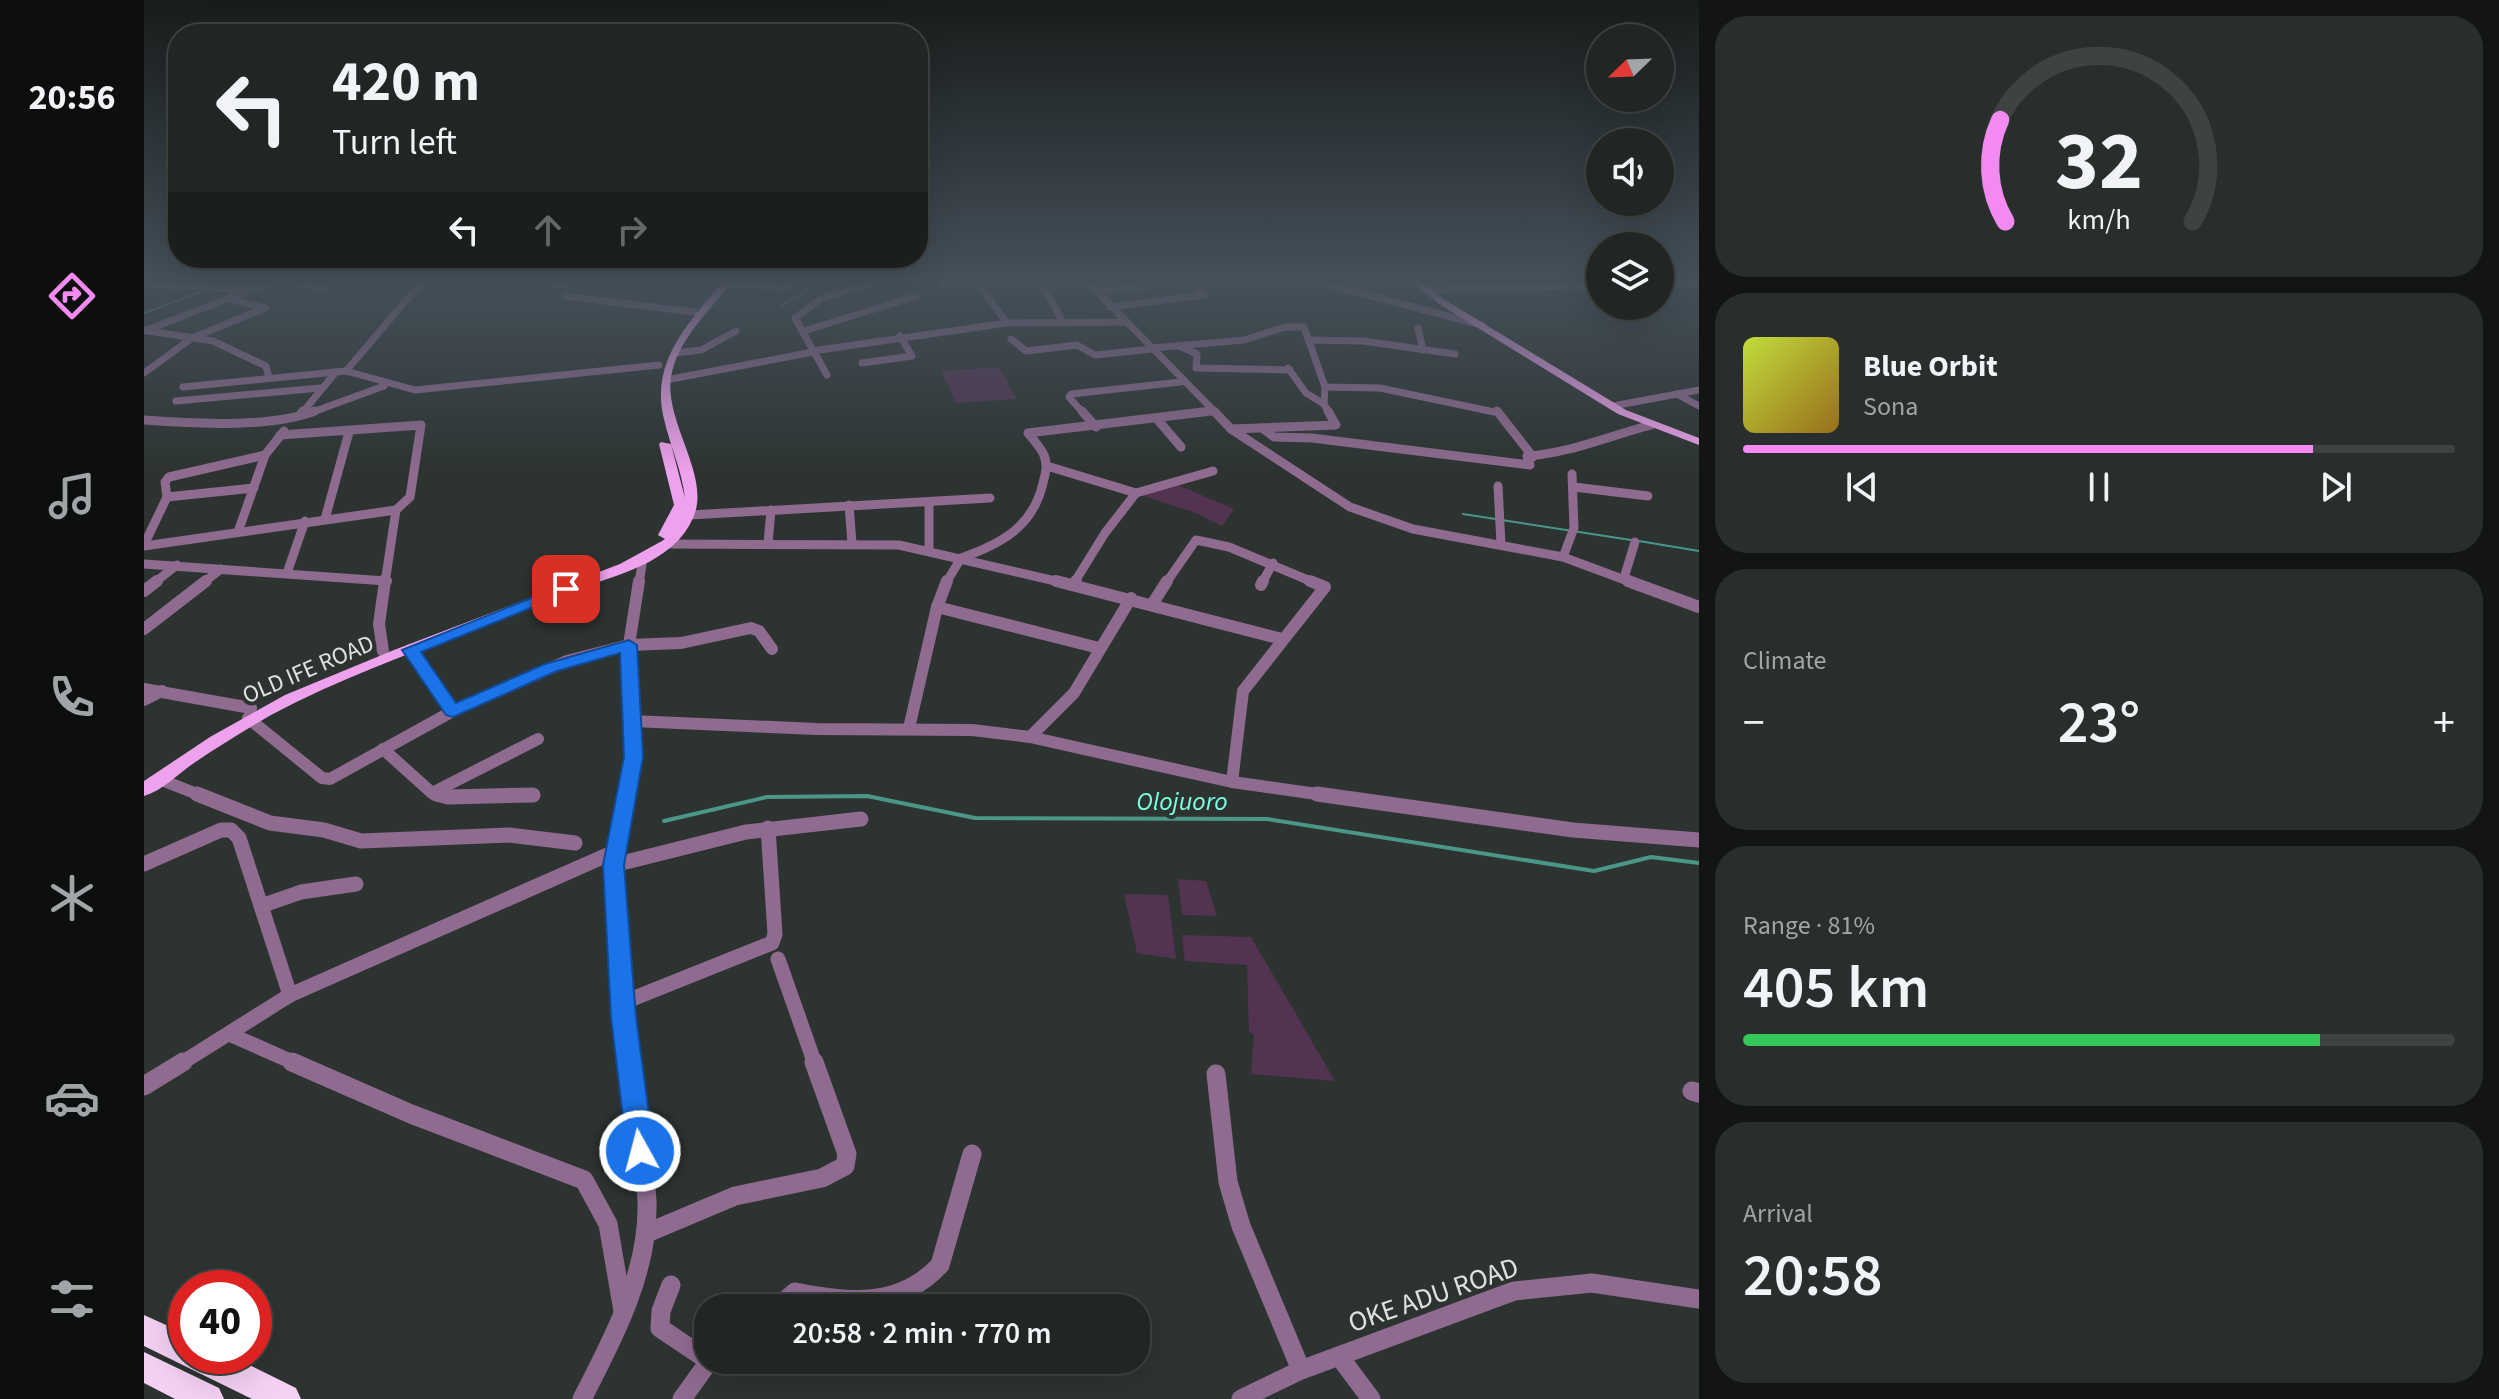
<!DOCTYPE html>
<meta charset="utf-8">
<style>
body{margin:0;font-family:"Source Sans 3",sans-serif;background:#292e2d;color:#f1f3f6;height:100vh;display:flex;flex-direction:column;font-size:30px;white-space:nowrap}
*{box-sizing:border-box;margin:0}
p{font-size:26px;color:#a2a5a7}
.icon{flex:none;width:44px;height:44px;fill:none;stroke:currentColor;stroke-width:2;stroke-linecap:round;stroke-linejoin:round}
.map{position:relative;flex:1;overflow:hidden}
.drawer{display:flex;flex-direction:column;gap:16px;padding:16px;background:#121514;width:800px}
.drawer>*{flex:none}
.banner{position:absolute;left:24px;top:24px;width:760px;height:244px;border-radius:32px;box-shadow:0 8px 32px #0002,0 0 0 2px #3e4342;background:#212625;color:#f1f3f6;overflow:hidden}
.needle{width:52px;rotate:247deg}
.controls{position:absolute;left:1442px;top:24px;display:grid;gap:16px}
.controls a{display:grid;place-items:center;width:88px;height:88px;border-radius:50%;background:#212625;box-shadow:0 8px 32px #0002,0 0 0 2px #3e4342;font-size:40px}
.speed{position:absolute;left:24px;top:1270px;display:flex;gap:16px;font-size:40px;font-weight:700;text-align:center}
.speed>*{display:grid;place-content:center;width:104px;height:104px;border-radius:50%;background:#212625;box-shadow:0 8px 32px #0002,0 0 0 2px #3e4342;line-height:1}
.speed .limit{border:12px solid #d22;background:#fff;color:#111}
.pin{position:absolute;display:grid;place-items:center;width:68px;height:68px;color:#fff;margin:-34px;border-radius:16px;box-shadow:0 4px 12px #0006}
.me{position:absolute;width:88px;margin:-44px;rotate:353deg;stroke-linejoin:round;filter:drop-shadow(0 0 6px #0008)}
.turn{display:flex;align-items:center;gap:28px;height:168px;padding:0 32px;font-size:36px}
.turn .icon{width:104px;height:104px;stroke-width:2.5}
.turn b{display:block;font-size:56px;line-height:68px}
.lanes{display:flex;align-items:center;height:76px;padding:0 32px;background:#0003;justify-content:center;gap:40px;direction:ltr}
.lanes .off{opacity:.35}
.big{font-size:60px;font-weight:600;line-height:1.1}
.drawer .widget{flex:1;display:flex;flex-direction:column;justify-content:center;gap:12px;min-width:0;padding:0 28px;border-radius:32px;background:#292e2d}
.drawer .dial{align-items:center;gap:0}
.dial svg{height:208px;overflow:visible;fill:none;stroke:#3e4342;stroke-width:7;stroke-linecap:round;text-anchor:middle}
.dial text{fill:#f1f3f6;stroke:none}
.song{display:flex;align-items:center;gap:24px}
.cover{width:96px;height:96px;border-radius:12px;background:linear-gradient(135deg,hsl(70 70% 55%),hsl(40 70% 35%))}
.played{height:8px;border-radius:4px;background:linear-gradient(90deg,#f38af2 80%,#3e4342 80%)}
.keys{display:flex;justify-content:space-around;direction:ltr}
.heat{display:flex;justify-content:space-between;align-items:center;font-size:44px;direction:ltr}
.charge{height:12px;border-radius:6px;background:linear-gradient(90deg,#34c759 81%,#3e4342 0)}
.trip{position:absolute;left:550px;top:1294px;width:456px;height:80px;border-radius:32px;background:#212625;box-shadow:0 8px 32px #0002,0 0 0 2px #3e4342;font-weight:600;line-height:80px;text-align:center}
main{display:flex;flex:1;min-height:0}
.menu{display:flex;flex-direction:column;width:144px;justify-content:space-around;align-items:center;background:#0d0f0f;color:#a2a5a7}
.menu .icon{width:56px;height:56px}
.menu .active{color:#f38af2}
.menu b{font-size:36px;color:#f1f3f6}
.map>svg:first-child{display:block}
.green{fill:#523451}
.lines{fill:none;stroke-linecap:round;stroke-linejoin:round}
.stream-far1{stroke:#4a9789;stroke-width:2}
.stream{stroke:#4a9789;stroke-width:4}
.minor-far4{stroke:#8f6b8f;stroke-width:7}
.minor-far3{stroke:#8f6b8f;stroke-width:9}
.minor-far2{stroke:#8f6b8f;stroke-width:12}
.minor-far1{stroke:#8f6b8f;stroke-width:15}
.minor{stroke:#8f6b8f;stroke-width:19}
.major{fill:#eea2ed;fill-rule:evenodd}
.highway{fill:#f4d0f3;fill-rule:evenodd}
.route{fill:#1a73e8;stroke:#114b97;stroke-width:2}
.labels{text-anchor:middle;stroke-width:8;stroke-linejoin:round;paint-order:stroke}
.street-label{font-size:24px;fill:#dee3e1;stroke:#2c3331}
.water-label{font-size:26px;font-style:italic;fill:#7dfede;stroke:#2c3331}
.near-street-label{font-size:28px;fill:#dee3e1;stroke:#2c3331}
</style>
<main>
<nav class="menu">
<b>20:56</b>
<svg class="icon active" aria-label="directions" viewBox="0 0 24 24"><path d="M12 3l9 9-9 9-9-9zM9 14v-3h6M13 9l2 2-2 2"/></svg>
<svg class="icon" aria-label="music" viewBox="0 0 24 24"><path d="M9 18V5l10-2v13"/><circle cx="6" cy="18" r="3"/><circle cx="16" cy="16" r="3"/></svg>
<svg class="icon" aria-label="phone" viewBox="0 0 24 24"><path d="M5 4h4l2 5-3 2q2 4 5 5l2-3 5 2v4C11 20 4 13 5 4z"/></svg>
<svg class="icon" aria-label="climate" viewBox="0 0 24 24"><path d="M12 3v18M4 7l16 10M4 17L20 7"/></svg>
<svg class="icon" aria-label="car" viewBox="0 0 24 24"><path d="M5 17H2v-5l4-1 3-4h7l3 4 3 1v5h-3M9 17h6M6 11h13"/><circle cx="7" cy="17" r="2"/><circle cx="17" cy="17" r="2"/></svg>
<svg class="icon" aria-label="filters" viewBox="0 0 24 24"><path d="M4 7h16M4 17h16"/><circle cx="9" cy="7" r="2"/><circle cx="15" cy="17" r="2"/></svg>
</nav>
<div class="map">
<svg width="1555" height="1399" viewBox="0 0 1555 1399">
<rect width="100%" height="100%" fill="#2c3331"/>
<g class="green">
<polygon points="855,367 873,399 812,403 797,371"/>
<polygon points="1034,485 1090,509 1078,526 1052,513 997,495"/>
<polygon points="1034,879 1062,881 1073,916 1038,915"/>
<polygon points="980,894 1024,895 1032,959 993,953"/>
<polygon points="1038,935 1107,937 1191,1081 1107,1074 1110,1035 1105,1032 1103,965 1041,961"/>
</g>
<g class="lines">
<g class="stream-far1">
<polyline points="70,285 83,277"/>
<polyline points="636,306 688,277"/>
<polyline points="0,313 64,289"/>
<polyline points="1319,514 1487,540"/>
<polyline points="1495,541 1555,551"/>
</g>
<polyline class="stream" points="520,821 623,797 723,796 831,818 1123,819 1450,871 1507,857 1555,863"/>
<g class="minor-far4">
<polyline points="221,277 230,277"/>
<polyline points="384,277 411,285 439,282"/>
<polyline points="894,277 918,320"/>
<polyline points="939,277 1072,413"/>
<polyline points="1101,277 1181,284 1338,325"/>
<polyline points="139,280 181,289"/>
<polyline points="831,280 863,323"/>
<polyline points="0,284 106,290 0,331"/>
<polyline points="583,284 642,287 653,277"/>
<polyline points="798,284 875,277"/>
<polyline points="1516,284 1555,283"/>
<polyline points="106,290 145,277"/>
<polyline points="1280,290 1456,285"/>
<polyline points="950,291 1003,287 994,277"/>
<polyline points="1208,291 1213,286 1212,277"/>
<polyline points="421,296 550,312"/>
<polyline points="85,299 121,308"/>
<polyline points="966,307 1060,295 1045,277"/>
<polyline points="1274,328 1279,350"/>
<polyline points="5,331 69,341 122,366 125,378"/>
<polyline points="660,331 772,296"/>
<polyline points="867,339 882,351 933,345 951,355 1008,349"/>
<polyline points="1164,340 1219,341 1311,354"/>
<polyline points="1035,346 1053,354 1052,368 1146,370"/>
<polyline points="1008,348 1100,340 1141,327 1160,327 1181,387 1180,404 1185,413"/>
<polyline points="668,351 863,323 982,322"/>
<polyline points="531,353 557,350 592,331"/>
<polyline points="718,363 768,356 756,336"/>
<polyline points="1144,368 1162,393 1180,404"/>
<polyline points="202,371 282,277"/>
<polyline points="0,373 48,338 121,308"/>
<polyline points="683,375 651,318 678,298 734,282"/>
<polyline points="522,380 669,352"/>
<polyline points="39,387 202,371 271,390 515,365"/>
<polyline points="1181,387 1236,388 1355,413"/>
<polyline points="1533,394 1555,406"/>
<polyline points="32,401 176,388"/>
<polyline points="1469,406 1555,390"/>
<polyline points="158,413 192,372"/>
<polyline points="166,413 240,386"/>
<polyline points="939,413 925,397 927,394 1037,382"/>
<polyline points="1051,413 1068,411"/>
</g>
<g class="minor-far3">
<polyline points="938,411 952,427"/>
<polyline points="1070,411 1087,429 1206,507 1269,529 1419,557 1489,583"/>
<polyline points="1353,411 1389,457"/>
<polyline points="156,415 159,411"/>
<polyline points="1013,419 1037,447"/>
<path d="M0,420C51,423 123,429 171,411"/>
<path d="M1118,428L1130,437L1168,438L1386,465L1383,456C1426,453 1465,436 1507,425"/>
<polyline points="1087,429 1192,425 1184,411"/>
<polyline points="136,435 277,425 266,497 252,510 241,583"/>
<polyline points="903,466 992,493"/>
<polyline points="1354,486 1357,544"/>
<polyline points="1430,487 1504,496"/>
<polyline points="23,497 110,488"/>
<polyline points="785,502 785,551"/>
<polyline points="705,505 708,543"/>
<polyline points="546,515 846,498"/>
<polyline points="181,519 205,432"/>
<polyline points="94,532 121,455 140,431"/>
<polyline points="624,543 627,510"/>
<polyline points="523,544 755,545 920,583"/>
<polyline points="0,545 23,497 21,482 25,477 121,455"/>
<polyline points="0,546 252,510"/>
<polyline points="1419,557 1430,528 1428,474"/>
<polyline points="0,564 242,581"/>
<polyline points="143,573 161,521"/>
<polyline points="1480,578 1491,542"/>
<polyline points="10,583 33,565"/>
<polyline points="59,583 77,569"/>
<polyline points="495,583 499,558"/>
<path d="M802,583L817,558C857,544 889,527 899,483C902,472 904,463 899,453C895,446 889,439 884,433L1067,411"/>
<polyline points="930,583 961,533 992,493 1069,471"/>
<polyline points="1022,583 1052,540 1085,547 1171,583"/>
<polyline points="1118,583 1129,563"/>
</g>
<g class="minor-far2">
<polyline points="239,581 242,581"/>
<polyline points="912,581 1138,639"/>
<polyline points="1484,581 1555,607"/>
<polyline points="929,585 932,581"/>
<polyline points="1117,585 1119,581"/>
<polyline points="0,591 13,581"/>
<polyline points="1009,603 1023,581"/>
<polyline points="793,607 955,648"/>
<polyline points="0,629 62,581"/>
<polyline points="266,650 309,711"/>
<polyline points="239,651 235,624 241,581"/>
<polyline points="0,689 107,708"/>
<polyline points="0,700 18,691"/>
<polyline points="104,718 178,778 186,779 309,711 423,661 485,645 537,643 607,628 615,631 628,649"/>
<polyline points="488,721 673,729 828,730 886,737 1088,782 1187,796"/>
<polyline points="765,728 793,607 803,581"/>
<polyline points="886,737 930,693 987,598"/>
<polyline points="239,749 288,793 300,796"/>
<polyline points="15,779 58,796"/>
<polyline points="1088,782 1099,691 1181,587 1166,581"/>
<polyline points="288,793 394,739"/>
<polyline points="349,796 389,795"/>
<polyline points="482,796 489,757 485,645 495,581"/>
</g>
<g class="minor-far1">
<polyline points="53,794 126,823 180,830 217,841 365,835 431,843"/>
<polyline points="292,794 304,797 389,795"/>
<polyline points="483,794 470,865 485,1064"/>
<polyline points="1173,794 1429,830 1555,840"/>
<polyline points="0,864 77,830 87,830 95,838 146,995"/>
<polyline points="470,865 602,832 717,819"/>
<polyline points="117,906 157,892 212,884"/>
<polyline points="634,959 671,1064"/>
<polyline points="478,1003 628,943 631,934 624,828"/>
<polyline points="85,1034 153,1064"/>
<polyline points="36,1064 146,995 470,852"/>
</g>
<g class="minor">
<polyline points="148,1062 267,1114 440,1180 464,1224 479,1311"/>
<polyline points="1072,1074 1084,1182 1097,1226 1157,1370"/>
<polyline points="0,1086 39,1062"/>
<polyline points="1548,1091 1555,1093"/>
<polyline points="503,1233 591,1196 678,1178 701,1166 703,1154 670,1062"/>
<polyline points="527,1285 517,1311 516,1328 565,1361"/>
<path d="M632,1308L651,1292C704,1302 755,1309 796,1265L828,1154"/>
<polyline points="1195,1356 1227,1399"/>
<path d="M438,1399C469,1339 505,1272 503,1202C501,1156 491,1108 485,1062"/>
<polyline points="538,1399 566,1360"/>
<polyline points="1097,1399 1157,1370 1370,1291 1448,1283 1555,1299"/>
</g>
<g class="major">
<path d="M583,277H592C569,308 534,337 527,377C520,423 568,477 549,518C529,564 471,575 429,591C399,602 369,614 339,626C267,653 194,679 127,715C101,730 75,746 50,763C35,773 18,791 0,796V781L66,737L141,695L250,650L476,564L518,541L521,539L514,535L530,505L515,444L517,442L527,444L541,498C538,470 526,446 520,419C505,360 548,319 583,277Z"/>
<polygon points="1263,277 1272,277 1301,300 1482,410 1555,438 1555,445 1474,414 1295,304"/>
</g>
<g class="highway">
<polygon points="0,1315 42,1334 42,1356 87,1356 152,1388 157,1399 108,1399 0,1346"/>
<polygon points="0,1352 75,1388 80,1399 31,1399 0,1383"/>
</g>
</g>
<linearGradient id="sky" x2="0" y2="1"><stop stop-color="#181c1b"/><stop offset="0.59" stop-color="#45505a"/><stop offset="1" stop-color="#45505a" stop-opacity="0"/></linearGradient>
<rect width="1555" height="473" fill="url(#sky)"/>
<polygon class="route" points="422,584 427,586 427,592 277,652 312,703 401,664 485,640 493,645 499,757 480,865 492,1017 510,1151 506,1160 496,1163 487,1160 483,1151 467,1017 459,865 480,757 476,653 413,671 309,717 302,715 258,650"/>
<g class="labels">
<g class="street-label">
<text transform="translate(164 669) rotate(-23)" y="8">OLD IFE ROAD</text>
</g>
<g class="water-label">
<text x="1038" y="810">Olojuoro</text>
</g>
<g class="near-street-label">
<text transform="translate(1289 1294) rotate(-19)" y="10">OKE ADU ROAD</text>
</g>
</g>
</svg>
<div class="controls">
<a><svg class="needle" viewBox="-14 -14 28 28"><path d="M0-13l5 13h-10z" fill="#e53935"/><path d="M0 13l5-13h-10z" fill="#a2a5a7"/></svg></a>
<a><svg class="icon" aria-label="sound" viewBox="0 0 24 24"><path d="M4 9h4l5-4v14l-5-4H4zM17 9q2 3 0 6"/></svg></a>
<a><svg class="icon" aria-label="layers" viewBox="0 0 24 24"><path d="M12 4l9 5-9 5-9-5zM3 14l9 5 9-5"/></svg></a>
</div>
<div class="speed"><div class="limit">40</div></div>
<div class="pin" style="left:422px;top:589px;background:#d93025"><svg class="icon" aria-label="arrive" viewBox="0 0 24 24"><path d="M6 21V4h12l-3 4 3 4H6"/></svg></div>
<svg class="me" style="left:496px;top:1151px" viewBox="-20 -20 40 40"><circle r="17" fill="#1a73e8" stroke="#fff" stroke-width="3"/><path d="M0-11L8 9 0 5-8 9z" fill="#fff"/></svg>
<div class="trip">20:58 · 2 min · 770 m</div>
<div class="banner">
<div class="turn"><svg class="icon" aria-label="left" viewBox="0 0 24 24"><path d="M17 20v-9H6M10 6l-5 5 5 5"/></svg><div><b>420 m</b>Turn left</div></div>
<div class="lanes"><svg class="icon" aria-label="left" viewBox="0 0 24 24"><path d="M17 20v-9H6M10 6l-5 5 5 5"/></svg><svg class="icon off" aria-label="ahead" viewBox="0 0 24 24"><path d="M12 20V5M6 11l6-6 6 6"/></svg><svg class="icon off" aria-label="right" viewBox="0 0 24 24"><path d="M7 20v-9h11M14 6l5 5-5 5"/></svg></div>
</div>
</div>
<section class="drawer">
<div class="widget dial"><svg viewBox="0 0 100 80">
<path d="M14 69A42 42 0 1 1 86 69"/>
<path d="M14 69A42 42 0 0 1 12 30" stroke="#f38af2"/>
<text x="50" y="56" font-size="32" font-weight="700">32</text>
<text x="50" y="72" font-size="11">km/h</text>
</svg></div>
<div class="widget">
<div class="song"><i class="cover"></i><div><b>Blue Orbit</b><p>Sona</p></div></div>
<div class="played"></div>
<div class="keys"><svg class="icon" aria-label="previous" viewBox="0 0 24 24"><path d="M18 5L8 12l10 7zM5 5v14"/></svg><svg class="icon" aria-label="pause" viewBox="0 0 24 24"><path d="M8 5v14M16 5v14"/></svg><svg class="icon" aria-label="next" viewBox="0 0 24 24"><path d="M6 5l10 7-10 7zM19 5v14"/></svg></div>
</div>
<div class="widget"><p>Climate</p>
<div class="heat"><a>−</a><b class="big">23°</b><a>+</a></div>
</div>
<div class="widget"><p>Range · 81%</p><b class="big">405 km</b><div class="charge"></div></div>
<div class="widget"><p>Arrival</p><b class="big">20:58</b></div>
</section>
</main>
